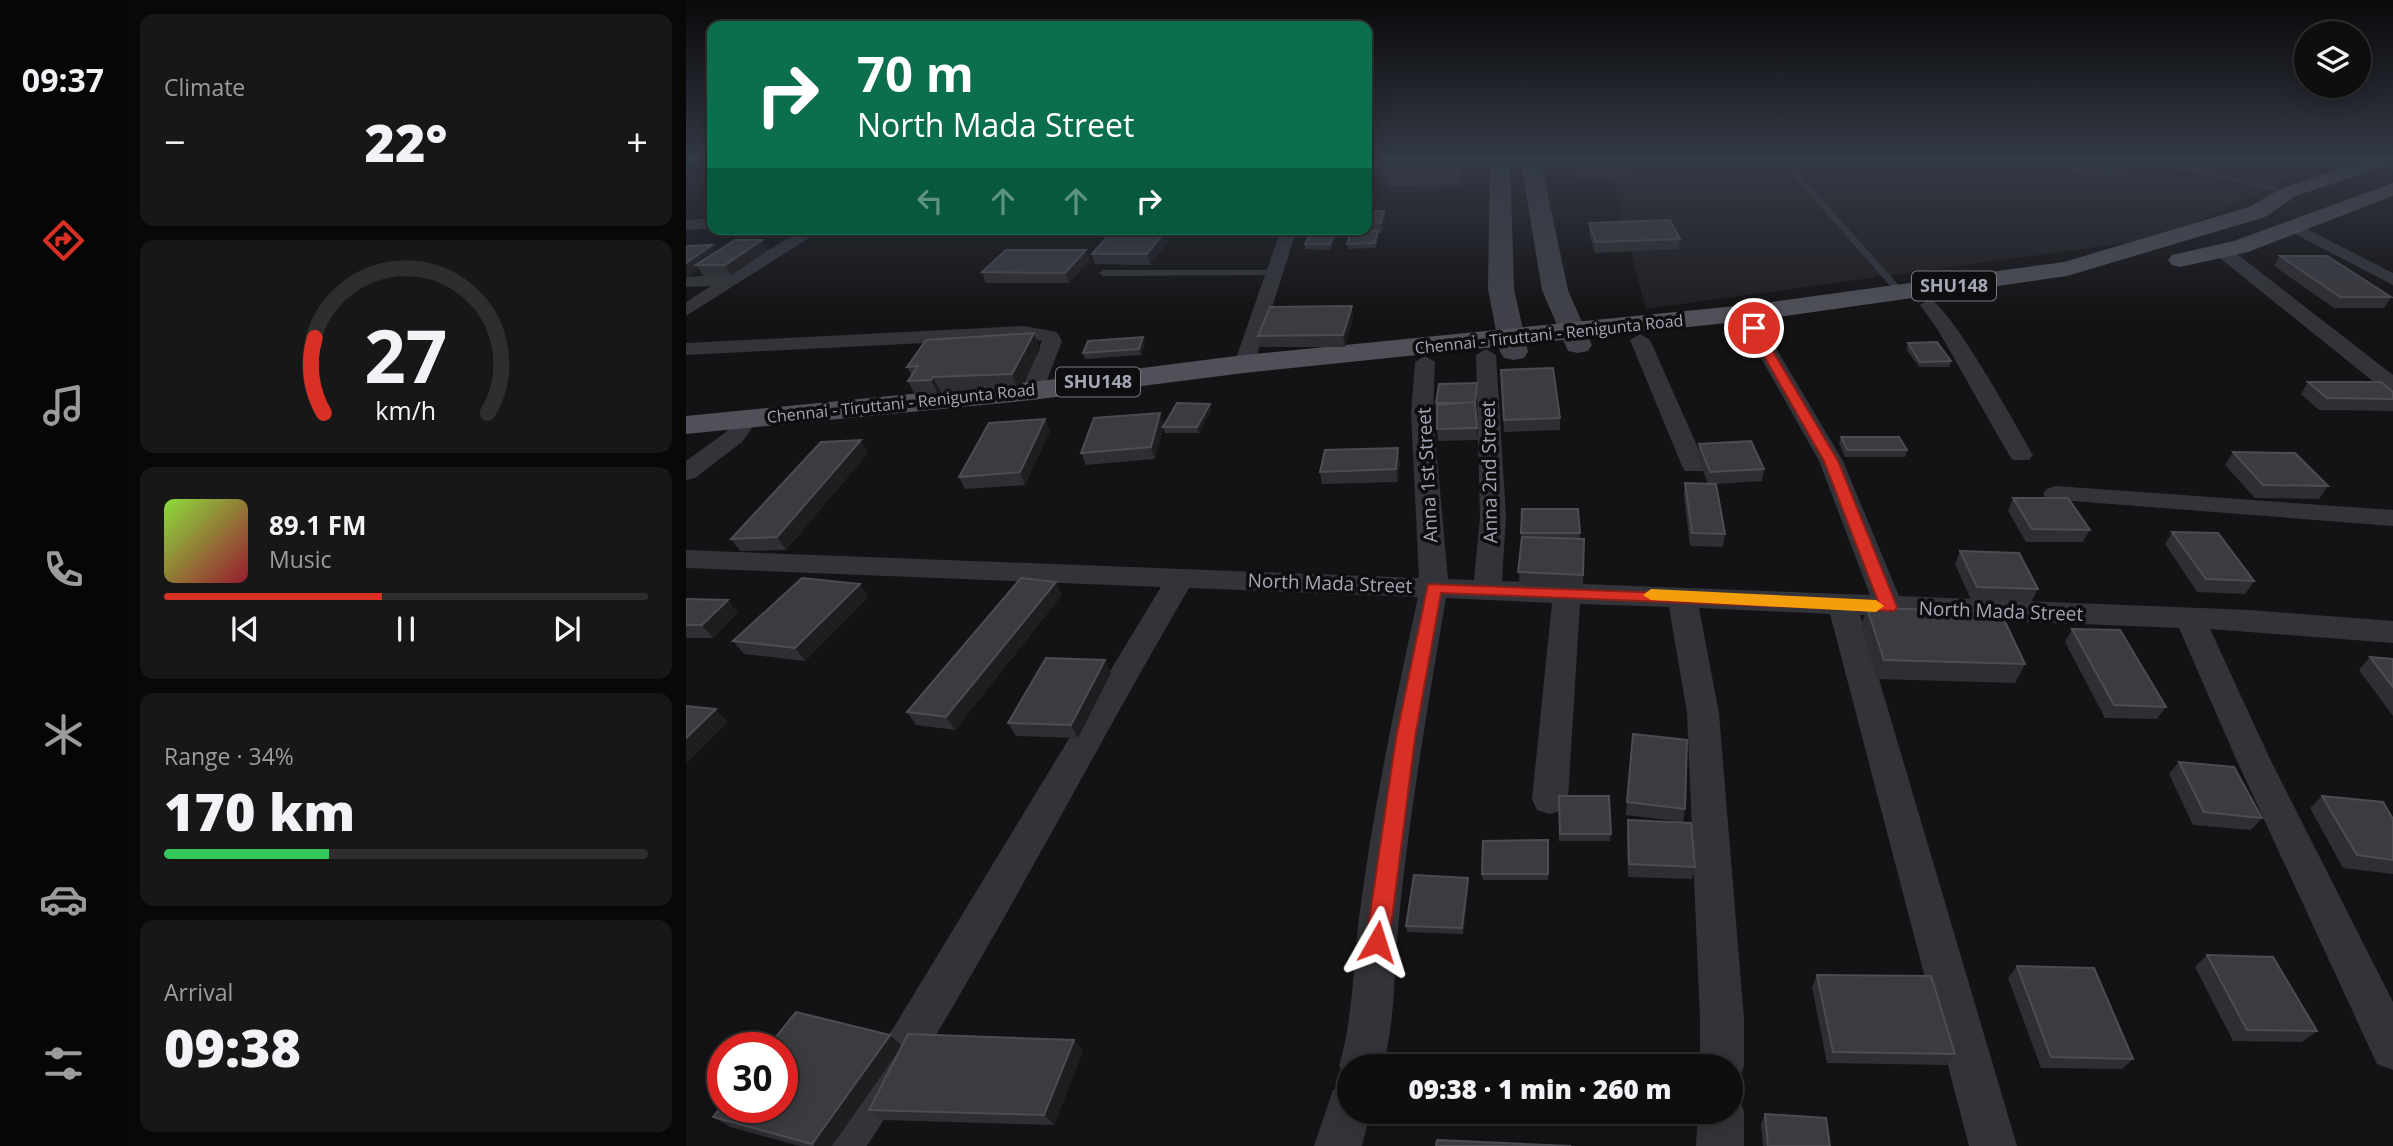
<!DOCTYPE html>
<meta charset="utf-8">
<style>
body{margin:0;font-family:"Open Sans",sans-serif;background:#171718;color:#f1f3f6;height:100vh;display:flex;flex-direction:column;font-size:26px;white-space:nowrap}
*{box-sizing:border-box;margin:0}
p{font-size:23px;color:#9b9c9e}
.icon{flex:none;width:38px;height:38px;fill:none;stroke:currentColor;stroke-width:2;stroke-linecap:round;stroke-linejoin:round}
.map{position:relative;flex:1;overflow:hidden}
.side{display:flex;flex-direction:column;gap:14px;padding:14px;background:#080808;width:560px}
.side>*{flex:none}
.top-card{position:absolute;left:21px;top:21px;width:665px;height:214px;border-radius:14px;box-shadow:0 4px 18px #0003,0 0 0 2px #2e2e2f;background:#0b6e4f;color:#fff;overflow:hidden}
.controls{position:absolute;left:1608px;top:21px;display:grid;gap:14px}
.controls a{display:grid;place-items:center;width:77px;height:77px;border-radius:50%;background:#0e0e0f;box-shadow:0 4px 18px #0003,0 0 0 2px #2e2e2f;font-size:35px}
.speed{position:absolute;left:21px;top:1032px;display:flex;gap:14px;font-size:35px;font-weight:700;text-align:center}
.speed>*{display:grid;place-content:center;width:91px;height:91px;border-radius:50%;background:#0e0e0f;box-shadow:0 4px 18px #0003,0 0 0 2px #2e2e2f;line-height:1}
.speed .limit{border:10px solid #d22;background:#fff;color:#111}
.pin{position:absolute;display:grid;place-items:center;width:60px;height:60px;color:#fff;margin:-30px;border:4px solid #fff;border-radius:50%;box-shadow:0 2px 7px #0007}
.me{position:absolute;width:77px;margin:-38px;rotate:6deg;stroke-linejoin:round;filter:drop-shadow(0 0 5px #0008)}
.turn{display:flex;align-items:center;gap:24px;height:147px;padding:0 35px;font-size:32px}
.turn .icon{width:91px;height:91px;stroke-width:2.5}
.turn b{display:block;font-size:49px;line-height:60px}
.lanes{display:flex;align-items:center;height:66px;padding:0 35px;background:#0003;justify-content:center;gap:35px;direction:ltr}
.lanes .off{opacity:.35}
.big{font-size:52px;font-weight:800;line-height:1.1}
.side .widget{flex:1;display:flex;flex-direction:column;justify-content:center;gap:10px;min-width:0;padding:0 24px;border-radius:14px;background:#171718}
.side .dial{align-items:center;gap:0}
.dial svg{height:182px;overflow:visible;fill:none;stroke:#2e2e2f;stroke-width:7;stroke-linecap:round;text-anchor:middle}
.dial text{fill:#f1f3f6;stroke:none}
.song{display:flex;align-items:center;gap:21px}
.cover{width:84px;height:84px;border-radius:10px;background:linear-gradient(135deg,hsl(90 70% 55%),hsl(350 70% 35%))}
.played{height:7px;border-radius:4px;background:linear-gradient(90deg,#d93025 45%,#2e2e2f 45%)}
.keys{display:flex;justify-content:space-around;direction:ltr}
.heat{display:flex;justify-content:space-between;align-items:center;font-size:38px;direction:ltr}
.charge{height:10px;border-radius:5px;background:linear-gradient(90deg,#34c759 34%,#2e2e2f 0)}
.trip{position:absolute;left:651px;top:1054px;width:406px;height:70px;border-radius:35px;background:#0e0e0f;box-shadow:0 4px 18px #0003,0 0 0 2px #2e2e2f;font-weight:800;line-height:70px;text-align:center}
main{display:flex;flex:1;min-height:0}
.menu{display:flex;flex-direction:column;width:126px;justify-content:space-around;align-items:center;background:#060606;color:#9b9c9e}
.menu .icon{width:49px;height:49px}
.menu .current{color:#d93025}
.menu b{font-size:32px;color:#f1f3f6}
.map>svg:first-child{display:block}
.built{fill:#1f1e21}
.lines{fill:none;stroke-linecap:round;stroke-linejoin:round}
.service{fill:#333439;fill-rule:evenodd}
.minor{fill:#333439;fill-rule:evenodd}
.secondary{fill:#414249;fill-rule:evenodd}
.primary{fill:#4f5058;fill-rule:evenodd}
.wall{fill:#2f2e32}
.shaded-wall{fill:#1e1d20}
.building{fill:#3b3b40;stroke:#4c4c52;stroke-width:2}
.route{fill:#d93025;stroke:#8d1f18;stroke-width:2}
.slow{fill:#f59e0b}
.labels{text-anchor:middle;stroke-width:7;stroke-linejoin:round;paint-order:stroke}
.far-street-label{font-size:16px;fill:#a4a7b5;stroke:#0e0d0f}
.shield{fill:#0e0d0f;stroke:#777983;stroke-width:2}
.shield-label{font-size:18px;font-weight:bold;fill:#a4a7b5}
.street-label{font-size:19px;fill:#a4a7b5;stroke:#0e0d0f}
</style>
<main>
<nav class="menu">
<b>09:37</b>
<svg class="icon current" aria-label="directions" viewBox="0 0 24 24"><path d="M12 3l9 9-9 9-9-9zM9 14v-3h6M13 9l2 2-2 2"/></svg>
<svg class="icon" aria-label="music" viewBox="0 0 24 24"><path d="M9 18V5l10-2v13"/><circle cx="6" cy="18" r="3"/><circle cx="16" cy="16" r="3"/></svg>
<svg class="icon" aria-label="phone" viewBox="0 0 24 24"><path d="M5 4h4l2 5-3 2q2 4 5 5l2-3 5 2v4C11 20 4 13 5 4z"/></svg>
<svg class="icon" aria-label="climate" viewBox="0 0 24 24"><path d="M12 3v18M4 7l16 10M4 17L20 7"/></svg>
<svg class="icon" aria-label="car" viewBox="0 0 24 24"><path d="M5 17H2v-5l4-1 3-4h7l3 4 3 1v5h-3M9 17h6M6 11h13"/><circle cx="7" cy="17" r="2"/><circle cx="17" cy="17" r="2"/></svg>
<svg class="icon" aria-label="filters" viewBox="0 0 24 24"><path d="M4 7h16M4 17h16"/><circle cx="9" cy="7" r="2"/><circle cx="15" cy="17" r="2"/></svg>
</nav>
<section class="side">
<div class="widget"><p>Climate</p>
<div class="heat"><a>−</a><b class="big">22°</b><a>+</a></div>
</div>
<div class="widget dial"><svg viewBox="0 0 100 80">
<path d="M14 69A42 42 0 1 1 86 69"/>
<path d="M14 69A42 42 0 0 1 10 36" stroke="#d93025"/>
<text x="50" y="56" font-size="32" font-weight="700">27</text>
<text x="50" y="72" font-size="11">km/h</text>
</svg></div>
<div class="widget">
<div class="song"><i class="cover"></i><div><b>89.1 FM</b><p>Music</p></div></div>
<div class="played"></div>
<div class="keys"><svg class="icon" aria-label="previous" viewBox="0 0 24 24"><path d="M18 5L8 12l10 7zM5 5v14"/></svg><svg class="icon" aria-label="pause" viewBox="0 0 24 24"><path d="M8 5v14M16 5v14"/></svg><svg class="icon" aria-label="next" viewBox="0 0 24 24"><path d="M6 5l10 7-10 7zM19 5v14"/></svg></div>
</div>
<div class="widget"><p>Range · 34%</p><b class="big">170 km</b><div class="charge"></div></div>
<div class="widget"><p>Arrival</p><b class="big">09:38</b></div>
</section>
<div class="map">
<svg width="1707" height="1146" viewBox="0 0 1707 1146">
<rect width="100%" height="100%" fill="#131214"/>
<polygon class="built" points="920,157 1627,157 1624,169 1476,238 960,309"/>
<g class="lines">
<g class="service">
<polygon points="1091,157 1098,157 1218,291 1218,295 1212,295"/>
<polygon points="1345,157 1355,157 1395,169 1428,173 1450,164 1503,167 1517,157 1524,157 1511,168 1607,192 1603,194 1505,171 1451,168 1429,177 1394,173"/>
<polygon points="1667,157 1678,157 1707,165 1707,169"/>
<polygon points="589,270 592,271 592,275 417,276 413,273 417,270"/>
</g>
<g class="minor">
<polygon points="0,157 16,157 0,167"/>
<polygon points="26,218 26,228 0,230 0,220"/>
<polygon points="1609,223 1707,273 1707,285 1603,231 1603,225"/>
<polygon points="117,229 137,229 0,316 0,302 25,286 0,287 0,277 44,274"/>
<polygon points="595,229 611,229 568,364 565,368 551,368 548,364"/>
<polygon points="1536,246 1542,247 1707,375 1707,393 1699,391 1530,255 1527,251 1530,247"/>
<path d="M1243,299C1264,305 1332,429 1347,455L1343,460H1327L1323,455L1252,330L1234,305Z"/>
<path d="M1068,322L1078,328L1157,461L1213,596L1564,610L1707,621V643L1524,629L1585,761L1707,1002V1070L1691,1064L1551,761L1493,628L1174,615L1331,1146H1283L1144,614L1013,608L1033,713L1058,1019V1066L1052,1082L1045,1085V1066H1014V1019L1001,713L983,607L894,604L882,799L877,810L864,814L851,810L846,799L866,603L760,598C742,704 724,810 713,917C708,967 710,1017 697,1066H663V1111H685L676,1146H628L647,1090L663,1083L653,1066C667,1018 667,968 673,918C687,810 709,704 732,597L503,588C395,773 298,966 181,1146H129L136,1129L208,1027L475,587L0,568V550L733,578L725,413L729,362L739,356L749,362L747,413L762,579L788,580L794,517L790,355L800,349L810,355L820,517L816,581L1184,595L1133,461L1058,328Z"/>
<polygon points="338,326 371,332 376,341 357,391 346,398 335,391 356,341 338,338 0,355 0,343"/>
<polygon points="954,334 964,340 1020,466 1017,471 999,471 996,466 944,340"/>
<polygon points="62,411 73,418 56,442 9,478 0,480 0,461 40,432 54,413"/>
<polygon points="1370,486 1707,510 1707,526 1361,499 1357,494 1361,489"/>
<polygon points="1045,1092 1051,1095 1058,1111 1058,1146 1010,1146 1012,1111 1045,1111"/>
</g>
<g class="secondary">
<polygon points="804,157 824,157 828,289 842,352 838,358 828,360 818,358 814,352 802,289"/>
<polygon points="834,157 854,157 882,290 906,345 902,351 892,353 882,351 856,290"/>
</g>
<g class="primary">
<polygon points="1687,157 1707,157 1707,163 1610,196 1579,217 1381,276 1070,320 558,373 346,400 0,434 0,416 346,382 558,355 1070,304 1378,262 1563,207 1596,188"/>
<polygon points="1707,183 1707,196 1562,252 1494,267 1486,265 1482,260 1486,255 1548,241"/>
</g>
</g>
<g class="wall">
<polygon points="8,157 26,157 26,159 10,160"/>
<polygon points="681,157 691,157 690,169 681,169"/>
<polygon points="702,157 776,157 774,185 700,186 699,173"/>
<polygon points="887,157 943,157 946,168 946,177 890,178 887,163"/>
<polygon points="1366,157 1460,157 1411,171"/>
<polygon points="681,211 698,211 699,220 696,233 692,233 690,248 662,249 661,244 664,234 650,234 650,238 644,250 619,249 619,244 626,232 626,229 681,229"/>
<polygon points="903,223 994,239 993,249 909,253 903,233"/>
<polygon points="481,229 484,239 464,265 409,264 406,254"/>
<polygon points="557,229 597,229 596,232 558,232"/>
<polygon points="0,246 30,252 82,250 46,275 17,276 13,269 0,278"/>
<polygon points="400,250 403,261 383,283 300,283 296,272"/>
<polygon points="1594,256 1705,297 1698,308 1648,308 1588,266"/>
<polygon points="667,317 659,347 574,347 572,336"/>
<polygon points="459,343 455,355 399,359 397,353"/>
<polygon points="1222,343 1265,361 1263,367 1233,367 1220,349"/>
<polygon points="354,349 333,391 256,394 253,397 231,399 222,381 226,376 221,367"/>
<polygon points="815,370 874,418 874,430 818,432"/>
<polygon points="1622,382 1707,392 1707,411 1633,410 1615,394"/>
<polygon points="792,389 789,408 792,440 752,441 750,403"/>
<polygon points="524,404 525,410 513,433 479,433 477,428 469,459 400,465 395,453 474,413 478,425"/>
<polygon points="359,419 364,431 339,485 279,489 273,477"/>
<polygon points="1155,437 1221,450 1219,457 1159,457 1153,443"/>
<polygon points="1013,444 1078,469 1076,481 1030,484 1039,534 1037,547 1004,546 998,496 999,483 1022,484 1012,457"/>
<polygon points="1547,452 1642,486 1633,499 1569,498 1539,465"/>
<polygon points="182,453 100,550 54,551 45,539"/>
<polygon points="714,460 712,482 636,484 634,472"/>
<polygon points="1327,498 1404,530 1397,542 1340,542 1322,511"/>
<polygon points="1486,532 1568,581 1559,594 1511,592 1479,544"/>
<polygon points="835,533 894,533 894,539 898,539 897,588 833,585"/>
<polygon points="1274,551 1352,589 1345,602 1285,600 1269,564"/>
<polygon points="376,595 269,730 230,725 221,712"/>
<polygon points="182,597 119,661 58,654 47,641"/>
<polygon points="0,599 52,612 27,638 0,638"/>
<polygon points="1181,608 1339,664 1329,683 1191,679 1175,626"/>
<polygon points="1386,629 1480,707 1471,719 1419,718 1379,642"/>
<polygon points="1684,657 1707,659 1707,716 1673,670"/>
<polygon points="425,673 392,738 330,736 322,723"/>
<polygon points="947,734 999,809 997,822 940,815"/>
<polygon points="1493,762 1576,818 1565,830 1507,825 1483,774"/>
<polygon points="873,796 925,834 924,841 873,841"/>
<polygon points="1636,796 1707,819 1707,874 1657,868 1624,808"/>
<polygon points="942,820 1009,867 1006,879 942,877 941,833"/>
<polygon points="862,840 862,880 797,880 796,874"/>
<polygon points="783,884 777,934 721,932 720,926"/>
<polygon points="1521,955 1631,1031 1616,1042 1547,1041 1509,967"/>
<polygon points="1331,966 1447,1059 1436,1069 1355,1068 1322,978"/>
<polygon points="1131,975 1269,1054 1261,1065 1141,1063 1126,987"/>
<polygon points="204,1035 216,1046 146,1146 114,1146 44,1127 27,1117"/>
<polygon points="388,1040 397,1051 368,1125 197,1120 183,1110"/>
<polygon points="1079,1114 1144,1146 1077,1146 1075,1124"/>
</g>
<g class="shaded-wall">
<polygon points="689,157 691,157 692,159 690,169"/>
<polygon points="774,157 776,157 774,185"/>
<polygon points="1416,157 1460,157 1411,171"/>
<polygon points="698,211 699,220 696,233 695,223"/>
<polygon points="481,229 484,239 464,265 461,254"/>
<polygon points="692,230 692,235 690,248 689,243"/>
<polygon points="649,232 650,238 644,250 644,244"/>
<polygon points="76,240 82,250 46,275 39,265"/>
<polygon points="26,245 33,256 10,265 13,269 0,278 0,263"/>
<polygon points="400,250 403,261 383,283 379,273"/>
<polygon points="666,306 667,317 659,347 657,335"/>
<polygon points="348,333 354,349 333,391 326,374"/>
<polygon points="457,337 459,343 455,355 453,349"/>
<polygon points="247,377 256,394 253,397 245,380"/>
<polygon points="524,404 525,410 513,433 511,427"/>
<polygon points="474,413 478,425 469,459 465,447"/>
<polygon points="359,419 364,431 339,485 334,472"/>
<polygon points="175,440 182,453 100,550 91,537"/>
<polygon points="712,448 714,460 712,482 710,469"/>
<polygon points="370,582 376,595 269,730 260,717"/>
<polygon points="174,584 182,597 119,661 109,648"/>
<polygon points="42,600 52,612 27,638 16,625"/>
<polygon points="419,660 425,673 392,738 385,725"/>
<polygon points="30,709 42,722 0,764 0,738"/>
<polygon points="782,878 783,884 777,934 776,928"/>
<polygon points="204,1035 216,1046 146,1146 129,1146 126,1144"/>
<polygon points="388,1040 397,1051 368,1125 358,1115"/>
</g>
<g class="building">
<rect x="681" y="157" width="8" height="3"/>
<polygon points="702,157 774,157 774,171 699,173"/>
<polygon points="888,157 943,157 946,168 890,169"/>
<polygon points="681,211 698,211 695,223 681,224"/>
<polygon points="984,220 994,239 910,242 903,223"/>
<polygon points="428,229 481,229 461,254 406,254"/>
<polygon points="692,230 689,243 661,244 665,231"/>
<polygon points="625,232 649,232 644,244 619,244"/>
<polygon points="49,240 76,240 39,265 10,265"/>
<polygon points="26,245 0,263 0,246"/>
<polygon points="320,250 400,250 379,273 296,272"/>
<polygon points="1594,256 1641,256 1705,297 1654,297"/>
<polygon points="666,306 657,335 572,336 584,307"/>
<polygon points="348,333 326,374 247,377 245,380 222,381 232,366 221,367 240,340"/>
<polygon points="457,337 453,349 397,353 402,341"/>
<polygon points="1251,342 1265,361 1234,362 1222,343"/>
<polygon points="867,368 874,418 818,420 815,370"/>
<polygon points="1622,382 1695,382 1707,392 1707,399 1641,398"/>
<polygon points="791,383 789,403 750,403 753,384"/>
<polygon points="789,402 791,428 751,429 751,405"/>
<polygon points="491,403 524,404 511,427 477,427"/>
<polygon points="474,413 465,447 395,453 408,418"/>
<polygon points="359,419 334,472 273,477 303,423"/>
<polygon points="1155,437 1213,437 1221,450 1161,450"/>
<polygon points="175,440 91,537 45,539 135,442"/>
<polygon points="1065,441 1078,469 1024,472 1013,444"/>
<polygon points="712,448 710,469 634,472 639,450"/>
<polygon points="1547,452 1609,453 1642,486 1577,485"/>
<polygon points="999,483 1030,484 1039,534 1006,533"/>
<polygon points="1327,498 1382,498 1404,530 1346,529"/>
<polygon points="836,509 892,509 894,533 835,533"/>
<polygon points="1486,532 1532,533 1568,581 1520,579"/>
<polygon points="836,537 898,539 897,575 832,572"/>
<polygon points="1274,551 1333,553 1352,589 1291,587"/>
<polygon points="116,578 174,584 109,648 47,641"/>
<polygon points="335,578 370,582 260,717 221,712"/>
<polygon points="0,599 42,600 16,625 0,625"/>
<polygon points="1181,608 1314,611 1339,664 1198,660"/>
<polygon points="1386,629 1434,630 1480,707 1428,705"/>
<polygon points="1684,657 1707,659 1707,687"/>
<polygon points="360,658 419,660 385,725 322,723"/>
<polygon points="0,706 30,709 0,738"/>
<polygon points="947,734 1001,740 999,809 941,802"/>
<polygon points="1493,762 1548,767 1576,818 1518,812"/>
<polygon points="873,796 923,796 925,834 874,834"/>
<polygon points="1636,796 1697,802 1707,819 1707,860 1671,855"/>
<polygon points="942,820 1005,823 1009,867 943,864"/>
<polygon points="862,840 862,874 796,874 797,841"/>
<polygon points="728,875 782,878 776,928 720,926"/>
<polygon points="1521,955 1587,957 1631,1031 1561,1030"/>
<polygon points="1331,966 1408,968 1447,1059 1365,1057"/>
<polygon points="1131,975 1245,976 1269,1054 1147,1052"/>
<polygon points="110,1012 204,1035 126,1144 27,1117 37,1105 37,1108 96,1108 96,1048 81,1048"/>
<polygon points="222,1034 388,1040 358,1115 183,1110"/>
<polygon points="1079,1114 1140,1118 1144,1146 1082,1146"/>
<polygon points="751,1140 885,1146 750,1146"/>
</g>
<linearGradient id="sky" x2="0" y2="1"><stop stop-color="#0a0a0b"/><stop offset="0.5" stop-color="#333945"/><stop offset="1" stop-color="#333945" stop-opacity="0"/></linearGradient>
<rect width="1707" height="317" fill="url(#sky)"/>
<polygon class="route" points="1068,325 1073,328 1152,461 1211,607 1209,611 755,593 729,738 703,942 700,949 691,953 683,949 680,942 710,738 742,584 1192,601 1138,461 1062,328"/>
<polygon class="slow" points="965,589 1190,600 1198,606 1190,612 965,600 957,595"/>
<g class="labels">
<g class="far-street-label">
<text transform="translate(863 334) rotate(-6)" y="6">Chennai - Tiruttani - Renigunta Road</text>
<text transform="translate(215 403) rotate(-6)" y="6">Chennai - Tiruttani - Renigunta Road</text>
</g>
<g class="shield">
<rect x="1226" y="271.5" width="84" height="29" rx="5"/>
<rect x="370" y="367.5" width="84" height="29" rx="5"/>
</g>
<g class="shield-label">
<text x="1268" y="292">SHU148</text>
<text x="412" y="388">SHU148</text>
</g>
<g class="street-label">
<text transform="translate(803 472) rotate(-91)" y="7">Anna 2nd Street</text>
<text transform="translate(741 475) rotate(-93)" y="7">Anna 1st Street</text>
<text transform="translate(644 583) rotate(2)" y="7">North Mada Street</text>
<text transform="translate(1315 611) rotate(2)" y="7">North Mada Street</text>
</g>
</g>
</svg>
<div class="controls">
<a><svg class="icon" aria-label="layers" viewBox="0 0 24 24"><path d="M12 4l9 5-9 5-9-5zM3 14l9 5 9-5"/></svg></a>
</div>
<div class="speed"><div class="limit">30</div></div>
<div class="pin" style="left:1068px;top:328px;background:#d93025"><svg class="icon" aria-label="arrive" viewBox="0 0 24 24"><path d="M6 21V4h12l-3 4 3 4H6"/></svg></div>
<svg class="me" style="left:691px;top:942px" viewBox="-20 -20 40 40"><path d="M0-17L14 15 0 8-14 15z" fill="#d93025" stroke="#fff" stroke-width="4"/></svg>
<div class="trip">09:38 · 1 min · 260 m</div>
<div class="top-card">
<div class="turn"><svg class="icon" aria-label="right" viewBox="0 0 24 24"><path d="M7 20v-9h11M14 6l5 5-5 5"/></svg><div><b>70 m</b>North Mada Street</div></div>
<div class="lanes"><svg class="icon off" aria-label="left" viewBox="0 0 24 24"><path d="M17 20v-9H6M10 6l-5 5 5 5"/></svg><svg class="icon off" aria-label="ahead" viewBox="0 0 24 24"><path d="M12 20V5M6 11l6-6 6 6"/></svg><svg class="icon off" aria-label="ahead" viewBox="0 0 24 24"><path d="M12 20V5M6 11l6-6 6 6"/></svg><svg class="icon" aria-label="right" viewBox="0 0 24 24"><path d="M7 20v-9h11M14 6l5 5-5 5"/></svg></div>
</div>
</div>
</main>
